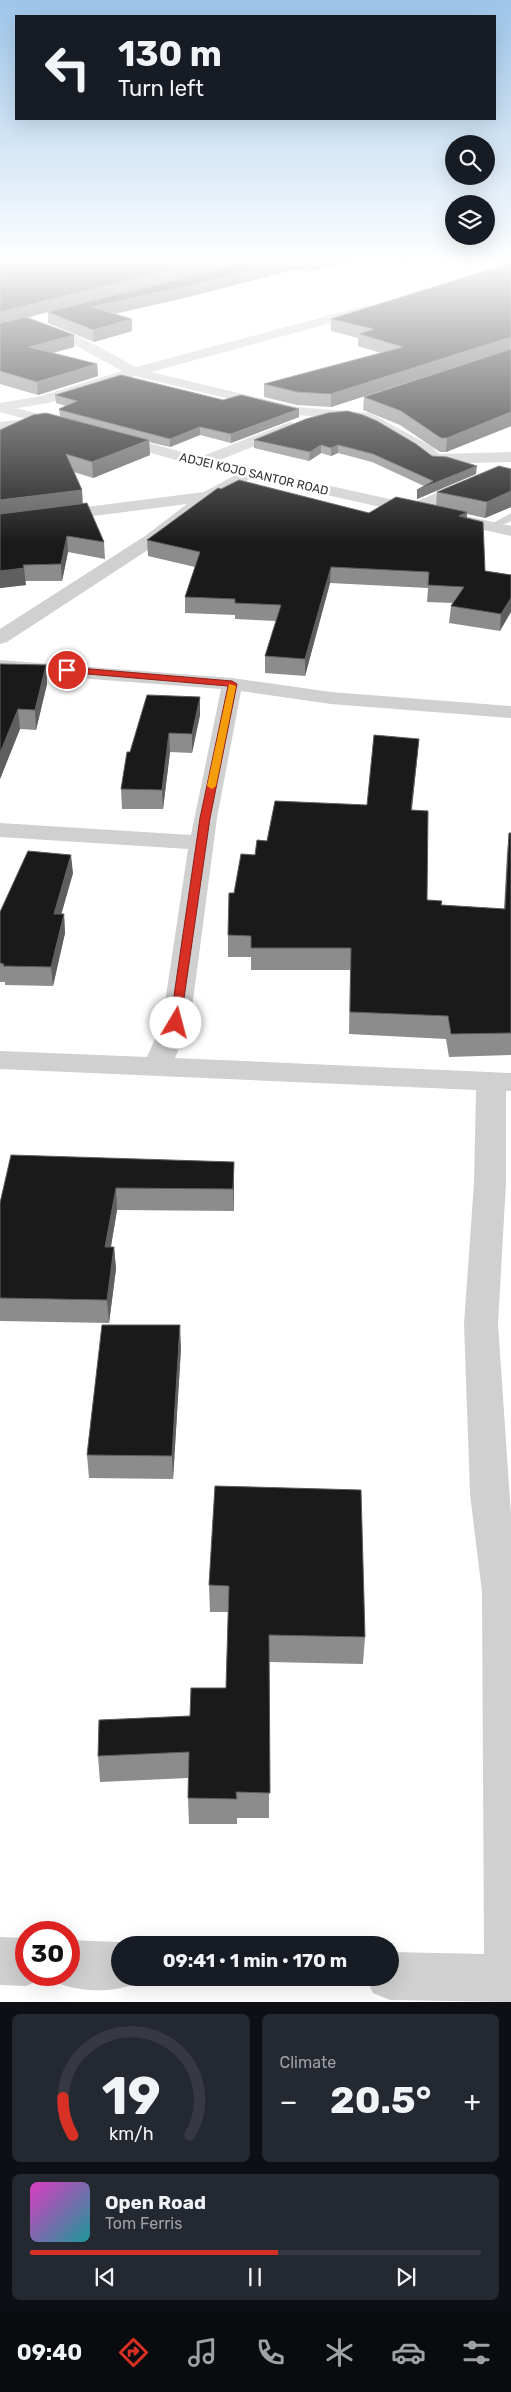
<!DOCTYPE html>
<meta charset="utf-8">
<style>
body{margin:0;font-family:Rubik,sans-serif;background:#242831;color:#f1f3f6;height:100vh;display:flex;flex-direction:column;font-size:19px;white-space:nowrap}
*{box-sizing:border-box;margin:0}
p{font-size:16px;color:#9ea1a6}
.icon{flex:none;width:28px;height:28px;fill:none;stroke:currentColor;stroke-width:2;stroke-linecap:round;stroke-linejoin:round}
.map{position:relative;height:2002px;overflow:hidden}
.side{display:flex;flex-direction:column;gap:12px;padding:12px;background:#0d0f14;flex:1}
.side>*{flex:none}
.hud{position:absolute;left:15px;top:15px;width:481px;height:105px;border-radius:0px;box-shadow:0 5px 20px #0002;background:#171b24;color:#f1f3f6;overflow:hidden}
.controls{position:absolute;left:445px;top:135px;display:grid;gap:10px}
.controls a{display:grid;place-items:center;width:50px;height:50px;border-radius:50%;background:#171b24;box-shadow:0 5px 20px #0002;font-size:25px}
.speed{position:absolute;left:15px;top:1921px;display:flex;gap:10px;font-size:25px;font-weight:700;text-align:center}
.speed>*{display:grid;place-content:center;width:65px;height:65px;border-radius:50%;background:#171b24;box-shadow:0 5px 20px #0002;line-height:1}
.speed .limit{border:8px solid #d22;background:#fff;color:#111}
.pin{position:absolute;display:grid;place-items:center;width:42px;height:42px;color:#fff;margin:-21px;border:2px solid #fff;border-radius:50%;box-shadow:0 1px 5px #0007}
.me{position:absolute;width:55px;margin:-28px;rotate:8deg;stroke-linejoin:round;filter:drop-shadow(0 0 4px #0008)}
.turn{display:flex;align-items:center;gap:18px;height:105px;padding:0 20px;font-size:22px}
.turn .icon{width:65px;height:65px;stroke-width:2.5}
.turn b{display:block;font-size:35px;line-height:42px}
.big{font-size:38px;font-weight:700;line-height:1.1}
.side .card{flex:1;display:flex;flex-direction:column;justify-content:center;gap:8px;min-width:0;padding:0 18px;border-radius:8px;background:#242831}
.side .dial{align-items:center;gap:0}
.dial svg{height:130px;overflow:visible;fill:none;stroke:#363941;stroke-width:7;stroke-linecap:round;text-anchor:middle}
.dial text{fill:#f1f3f6;stroke:none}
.song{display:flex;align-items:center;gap:15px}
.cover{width:60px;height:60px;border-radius:8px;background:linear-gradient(135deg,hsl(310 70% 55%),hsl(180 70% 35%))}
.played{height:5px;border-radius:2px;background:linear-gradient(90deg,#d93025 55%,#363941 55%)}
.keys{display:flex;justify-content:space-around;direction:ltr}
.heat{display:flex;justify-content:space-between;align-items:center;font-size:28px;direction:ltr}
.side .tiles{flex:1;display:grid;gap:12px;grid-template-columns:1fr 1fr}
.card:last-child{grid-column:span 2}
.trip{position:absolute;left:111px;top:1936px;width:288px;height:50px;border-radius:25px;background:#171b24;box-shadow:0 5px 20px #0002;font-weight:700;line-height:50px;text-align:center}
.tabs{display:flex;height:80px;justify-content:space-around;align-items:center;background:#090b0e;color:#9ea1a6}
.tabs .icon{width:35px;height:35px}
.tabs .on{color:#d93025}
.tabs b{font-size:22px;color:#f1f3f6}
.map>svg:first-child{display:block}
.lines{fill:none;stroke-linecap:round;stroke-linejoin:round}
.path{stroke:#cdcdcd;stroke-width:1;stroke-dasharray:1 1;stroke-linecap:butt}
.service{fill:#d0d0d0;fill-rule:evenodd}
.minor{fill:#d0d0d0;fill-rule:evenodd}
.tertiary{fill:#d0d0d0;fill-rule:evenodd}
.wall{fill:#8c8c8c}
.shaded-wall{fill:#5f5f5f}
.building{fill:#1a1a1a;stroke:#5f5f5f}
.route{fill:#d93025;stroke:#8d1f18}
.slow{fill:#f59e0b}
.labels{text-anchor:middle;stroke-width:5;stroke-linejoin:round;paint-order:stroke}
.far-street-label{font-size:12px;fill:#333;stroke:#fff}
</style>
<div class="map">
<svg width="511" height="2002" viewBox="0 0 511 2002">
<rect width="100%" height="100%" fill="#fff"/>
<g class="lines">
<polyline class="path" points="258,278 331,278 410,262"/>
<polygon class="service" points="511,513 511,521 492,530 486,527"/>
<g class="minor">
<path d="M368,305L374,309L372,312L151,372L297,407L370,413L431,446L439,454L511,452V462L435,464L429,462L419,452L362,420L297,415L135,376L48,403L0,411V403L41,396L122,371L73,344L34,330L32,327L34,324C55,319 116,357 136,367Z"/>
<polygon points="44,417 49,419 52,422 49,425 0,432 0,422"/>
<polygon points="290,422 295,424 298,427 295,430 207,465 195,465 193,462 195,459"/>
<polygon points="248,468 254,470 256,473 254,476 214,501 157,544 7,642 0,644 0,629 145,536 187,504 0,528 0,518 204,492"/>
<polygon points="471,479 477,481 479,484 477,487 417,514 405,514 403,510 405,506"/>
<polygon points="0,660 232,678 331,692 511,706 511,718 331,704 241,691 217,818 190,1023 175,1058 511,1073 511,1091 506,1091 506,1183 498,1324 511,1515 511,2002 390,2000 373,1993 366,1978 390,1978 390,1952 484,1954 482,1592 470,1494 464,1324 474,1183 476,1090 0,1069 0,1051 147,1057 162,1023 188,849 0,837 0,823 191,835 221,689 0,672"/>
<polygon points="0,1937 26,1938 26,1975 45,1975 43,1979 26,1986 0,1985"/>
<path d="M69,1940L120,1942L127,1945H120V1978H139L137,1983C111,1994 78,1992 52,1981L49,1975H69Z"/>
</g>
<g class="tertiary">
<polygon points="0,404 71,422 74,425 66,430 0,412"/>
<polygon points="113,433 204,458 511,526 511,536 201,467 108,441 105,438"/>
</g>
</g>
<g class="wall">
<polygon points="0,262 347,262 307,272 297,269 188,297 114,314 132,331 94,342 48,323 48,312 27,318 74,335 74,347 53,353 97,364 98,376 38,395 0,384"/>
<polygon points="511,263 511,426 446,452 440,452 400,425 363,410 364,397 436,373 331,407 297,405 264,397 264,384 381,353 358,346 358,338 331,331 331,319"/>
<polygon points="55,395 223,400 299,409 299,417 231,443 200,435 170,447 149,442 150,455 93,478 74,472 82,503 104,542 105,559 68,552 62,581 25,581 26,585 0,588 60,417 59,409 66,406 56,403"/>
<polygon points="306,419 432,456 476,474 417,499 424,486 372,462 338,453 331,456 321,453 309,461 254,448 254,440"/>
<polygon points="511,469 511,507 485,518 467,514 466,518 485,571 511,575 500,631 449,623 451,606 453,603 427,602 428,588 330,583 305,676 265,673 265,656 276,621 235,619 235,615 185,613 185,597 195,567 148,556 147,540 436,506 437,492"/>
<polygon points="0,664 46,665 47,684 36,730 20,729 0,779"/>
<polygon points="200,697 200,715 192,753 170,752 163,809 122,809 121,789 130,752"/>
<polygon points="419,739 417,759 412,810 427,900 442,905 504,909 507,853 509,833 511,833 511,1055 449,1057 446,1039 349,1034 350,970 251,970 251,957 228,957 228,935 234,893 255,855 267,841 367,805"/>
<polygon points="73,873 61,914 64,914 65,933 53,986 5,985 5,982 0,982 0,912"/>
<polygon points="234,1162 234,1211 117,1210 111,1247 114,1247 116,1269 109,1323 0,1321 0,1203"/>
<polygon points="181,1348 173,1479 89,1478 87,1455"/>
<polygon points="215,1486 365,1637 363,1664 269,1662 269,1818 237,1818 237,1824 189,1824 188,1798 188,1778 100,1782 98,1756 190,1716 226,1688 228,1612 210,1612 209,1585"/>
</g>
<g class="shaded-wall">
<polygon points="203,262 247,262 48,312 0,324 0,312"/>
<polygon points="282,262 297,262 297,269 188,297 92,319 91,307"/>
<polygon points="307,262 347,262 307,272"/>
<polygon points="132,319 132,331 94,342 93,330"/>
<polygon points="74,335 74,347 30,359 29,347"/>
<polygon points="511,337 510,349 331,407 331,394"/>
<polygon points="97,364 98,376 38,395 37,382"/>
<polygon points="299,409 299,417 231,443 231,434"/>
<polygon points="511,412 511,426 446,452 447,438"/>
<polygon points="200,427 200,435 170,447 170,439"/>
<polygon points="149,440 150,455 93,478 92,462"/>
<polygon points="321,445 321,453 309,461 310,452"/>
<polygon points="338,445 338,453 331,456 331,448"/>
<polygon points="477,466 476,474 417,499 417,490"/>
<polygon points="82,490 83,506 0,517 0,500"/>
<polygon points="511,491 511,507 485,518 487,502"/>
<polygon points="467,512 466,528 459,516"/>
<polygon points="67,536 68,552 62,581 61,564"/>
<polygon points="331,567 330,583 305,676 305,659"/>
<polygon points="24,568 26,585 0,588 0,571"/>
<polygon points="511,598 511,612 500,631 501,614"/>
<polygon points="46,665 47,684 36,730 35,710"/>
<polygon points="200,697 200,715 192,753 192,734"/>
<polygon points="18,709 20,729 0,779 0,753"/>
<polygon points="169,733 170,752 163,809 162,790"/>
<polygon points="419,739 417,759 409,831 411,810"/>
<polygon points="71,855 73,873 56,933 54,914"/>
<polygon points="64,914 65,933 53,986 51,967"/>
<polygon points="234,1162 234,1211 233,1189"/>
<polygon points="116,1188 117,1210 107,1269 105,1247"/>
<polygon points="114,1247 116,1269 109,1323 107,1300"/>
<polygon points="180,1325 181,1348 173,1479 172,1456"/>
</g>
<g class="building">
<polygon points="0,262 203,262 0,312"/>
<polygon points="246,262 282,262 188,286 91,307 132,319 93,330 48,312"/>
<polygon points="511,263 511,337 331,394 297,392 264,384 403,347 359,334 374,329 331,319"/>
<polygon points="26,317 74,335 29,347 97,364 37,382 0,371 0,323"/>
<polygon points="511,349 511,412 447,438 441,438 401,411 364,397"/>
<polygon points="121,375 223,400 241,395 299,409 231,434 200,427 170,439 60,410 59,409 77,401 55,395"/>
<polygon points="347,411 363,415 377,421 416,444 432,456 447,457 477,466 417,490 433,481 373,454 338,445 331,448 321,445 310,452 254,440 306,419 328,413"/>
<polygon points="46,413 149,440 92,462 66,454 82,490 0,500 0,430 33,415"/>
<polygon points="499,466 511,469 511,491 487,502 437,492"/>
<polygon points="239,480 369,513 396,497 467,512 459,516 483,522 485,571 511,575 511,598 501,614 451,606 464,587 428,585 429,572 331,567 305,659 265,656 281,605 235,603 235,599 185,597 200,552 147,540 218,488 221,489"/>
<polygon points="87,503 104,542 67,536 61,564 23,565 24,568 0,571 0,514"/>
<polygon points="0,664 46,665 35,710 18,709 0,753"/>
<polygon points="147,695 200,697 192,734 169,733 162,790 121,789 127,752 130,752"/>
<polygon points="374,735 419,739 411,810 428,811 427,900 442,901 441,905 505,909 509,833 511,833 511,1033 451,1034 448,1016 350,1012 351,948 251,948 251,936 228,935 229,893 234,893 241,854 255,855 257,840 267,841 275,801 367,805"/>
<polygon points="28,851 71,855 54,914 64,914 51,967 3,966 4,964 0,963 0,912"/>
<polygon points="11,1155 234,1162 233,1189 116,1188 105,1247 114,1247 107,1300 0,1298 0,1203"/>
<polygon points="102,1325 180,1325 172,1456 87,1455"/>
<polygon points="215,1486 361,1490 365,1637 269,1635 270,1793 236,1792 237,1799 188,1798 189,1752 98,1756 99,1720 190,1716 191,1688 226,1688 229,1586 209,1585"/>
</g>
<linearGradient id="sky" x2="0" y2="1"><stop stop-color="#9ec6ea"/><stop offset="0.48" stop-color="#fff"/><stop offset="1" stop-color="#fff" stop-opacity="0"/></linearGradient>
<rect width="511" height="543" fill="url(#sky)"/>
<polygon class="route" points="67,667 232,681 237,684 210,818 180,1026 176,1027 170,1023 200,818 228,686 64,672 64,668"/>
<polygon class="slow" points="229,684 236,686 216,786 212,789 207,786"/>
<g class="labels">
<g class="far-street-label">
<text transform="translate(254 474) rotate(13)" y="4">ADJEI KOJO SANTOR ROAD</text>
</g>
</g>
</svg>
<div class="controls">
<a><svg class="icon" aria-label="search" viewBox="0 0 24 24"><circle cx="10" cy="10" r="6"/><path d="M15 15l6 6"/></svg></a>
<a><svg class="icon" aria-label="layers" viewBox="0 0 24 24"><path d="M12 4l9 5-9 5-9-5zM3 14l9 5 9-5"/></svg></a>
</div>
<div class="speed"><div class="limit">30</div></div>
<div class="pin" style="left:67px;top:670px;background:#d93025"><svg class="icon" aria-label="arrive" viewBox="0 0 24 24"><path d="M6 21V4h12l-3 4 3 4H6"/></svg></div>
<svg class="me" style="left:176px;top:1023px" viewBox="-20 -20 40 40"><circle r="19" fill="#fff"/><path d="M0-13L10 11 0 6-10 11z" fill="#d93025"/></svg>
<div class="trip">09:41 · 1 min · 170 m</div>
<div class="hud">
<div class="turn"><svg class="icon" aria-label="left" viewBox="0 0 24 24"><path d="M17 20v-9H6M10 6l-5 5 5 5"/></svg><div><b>130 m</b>Turn left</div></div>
</div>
</div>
<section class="side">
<div class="tiles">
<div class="card dial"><svg viewBox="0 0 100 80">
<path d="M14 69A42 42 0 1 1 86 69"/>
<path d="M14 69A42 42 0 0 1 8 46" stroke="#d93025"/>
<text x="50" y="56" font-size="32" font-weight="700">19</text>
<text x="50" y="72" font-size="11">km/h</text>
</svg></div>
<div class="card"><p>Climate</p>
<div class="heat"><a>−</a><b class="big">20.5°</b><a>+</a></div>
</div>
<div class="card">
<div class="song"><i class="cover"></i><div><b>Open Road</b><p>Tom Ferris</p></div></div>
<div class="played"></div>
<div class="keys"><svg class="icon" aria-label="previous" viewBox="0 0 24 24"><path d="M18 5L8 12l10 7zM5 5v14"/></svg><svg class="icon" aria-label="pause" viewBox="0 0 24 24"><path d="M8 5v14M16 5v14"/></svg><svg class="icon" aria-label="next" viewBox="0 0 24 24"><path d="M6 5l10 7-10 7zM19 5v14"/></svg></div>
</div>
</div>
</section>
<nav class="tabs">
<b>09:40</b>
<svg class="icon on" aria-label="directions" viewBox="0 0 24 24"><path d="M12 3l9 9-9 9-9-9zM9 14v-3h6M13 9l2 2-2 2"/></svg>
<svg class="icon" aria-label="music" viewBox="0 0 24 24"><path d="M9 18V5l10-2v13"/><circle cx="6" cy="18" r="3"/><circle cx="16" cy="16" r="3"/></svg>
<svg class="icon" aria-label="phone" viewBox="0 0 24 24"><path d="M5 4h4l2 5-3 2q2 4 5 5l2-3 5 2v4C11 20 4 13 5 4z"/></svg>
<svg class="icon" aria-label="climate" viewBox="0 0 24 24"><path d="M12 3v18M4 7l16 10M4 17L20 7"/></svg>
<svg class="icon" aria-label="car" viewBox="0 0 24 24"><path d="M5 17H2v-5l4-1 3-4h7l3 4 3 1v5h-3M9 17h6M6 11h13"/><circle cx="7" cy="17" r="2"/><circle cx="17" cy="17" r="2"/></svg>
<svg class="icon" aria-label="filters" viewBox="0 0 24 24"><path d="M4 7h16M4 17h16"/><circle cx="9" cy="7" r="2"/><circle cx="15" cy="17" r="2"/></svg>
</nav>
